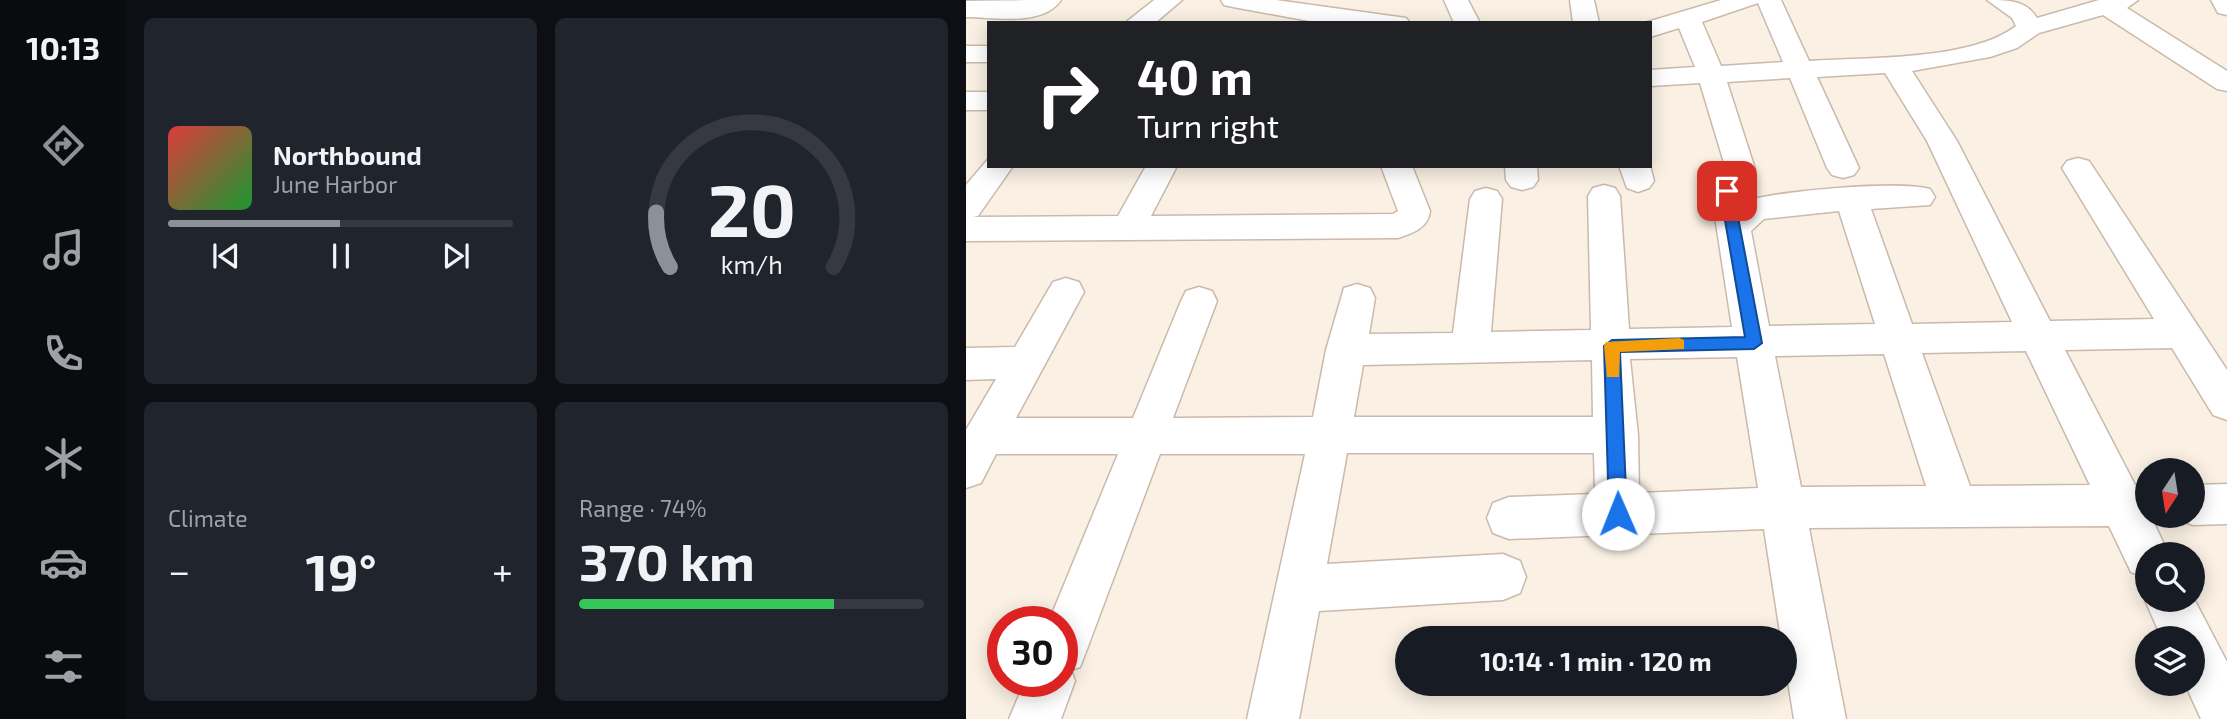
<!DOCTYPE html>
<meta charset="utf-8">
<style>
body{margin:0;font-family:"Exo 2",sans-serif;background:#20242c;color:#f1f3f6;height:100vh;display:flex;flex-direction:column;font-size:26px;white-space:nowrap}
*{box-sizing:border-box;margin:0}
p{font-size:23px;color:#9ea1a6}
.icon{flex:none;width:38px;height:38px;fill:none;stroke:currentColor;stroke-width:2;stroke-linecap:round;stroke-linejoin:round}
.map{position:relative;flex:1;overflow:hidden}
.drawer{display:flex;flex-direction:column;gap:18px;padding:18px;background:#0d0f14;width:840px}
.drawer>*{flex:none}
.hud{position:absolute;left:21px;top:21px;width:665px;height:147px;border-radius:0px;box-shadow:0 4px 18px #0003;background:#202124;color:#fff;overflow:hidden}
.needle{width:46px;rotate:192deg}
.fabs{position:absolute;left:1169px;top:458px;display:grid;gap:14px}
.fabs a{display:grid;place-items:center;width:70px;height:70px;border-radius:50%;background:#171b24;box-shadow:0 4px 18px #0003;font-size:35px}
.speed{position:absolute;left:21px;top:606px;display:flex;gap:14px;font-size:35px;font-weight:700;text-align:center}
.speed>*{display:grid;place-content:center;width:91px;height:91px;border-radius:50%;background:#171b24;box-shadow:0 4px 18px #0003;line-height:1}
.speed .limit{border:10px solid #d22;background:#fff;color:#111}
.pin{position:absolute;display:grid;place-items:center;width:60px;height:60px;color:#fff;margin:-30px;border-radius:14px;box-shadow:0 4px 10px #0006}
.me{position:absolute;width:77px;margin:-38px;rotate:359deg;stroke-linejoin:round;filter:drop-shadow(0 0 5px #0008)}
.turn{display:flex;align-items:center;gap:24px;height:147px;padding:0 35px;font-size:32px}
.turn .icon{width:91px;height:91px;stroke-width:2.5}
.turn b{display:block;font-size:49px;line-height:60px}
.big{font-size:52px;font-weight:700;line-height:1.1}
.drawer .widget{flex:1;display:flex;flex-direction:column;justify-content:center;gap:10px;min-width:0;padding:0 24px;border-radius:10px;background:#20242c}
.drawer .dial{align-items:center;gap:0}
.dial svg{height:182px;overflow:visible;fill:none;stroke:#363941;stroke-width:7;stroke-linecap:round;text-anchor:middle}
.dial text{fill:#f1f3f6;stroke:none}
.song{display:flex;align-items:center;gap:21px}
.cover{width:84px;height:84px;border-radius:10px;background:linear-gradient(135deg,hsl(0 70% 55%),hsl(130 70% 35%))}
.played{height:7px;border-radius:4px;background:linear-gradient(90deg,#8c9099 50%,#363941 50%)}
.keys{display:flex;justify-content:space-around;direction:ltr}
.heat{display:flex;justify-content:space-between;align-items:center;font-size:38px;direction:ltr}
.charge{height:10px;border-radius:5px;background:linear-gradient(90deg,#34c759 74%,#363941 0)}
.drawer .tiles{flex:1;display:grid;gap:18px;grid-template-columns:repeat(2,1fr)}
.trip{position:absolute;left:429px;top:626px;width:402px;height:70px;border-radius:35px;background:#171b24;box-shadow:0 4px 18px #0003;font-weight:700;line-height:70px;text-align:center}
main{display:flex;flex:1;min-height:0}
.tab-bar{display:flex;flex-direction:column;width:126px;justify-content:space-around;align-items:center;background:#090b0e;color:#9ea1a6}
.tab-bar .icon{width:49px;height:49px}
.tab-bar .selected{color:#8c9099}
.tab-bar b{font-size:32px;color:#f1f3f6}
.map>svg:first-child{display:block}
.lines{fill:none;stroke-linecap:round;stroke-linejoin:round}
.minor-casing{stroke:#cab9ac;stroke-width:3}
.minor{fill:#fff;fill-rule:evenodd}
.route{fill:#1a73e8;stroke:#114b97;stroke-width:2}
.slow{fill:#f59e0b}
</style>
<main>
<nav class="tab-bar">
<b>10:13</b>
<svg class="icon selected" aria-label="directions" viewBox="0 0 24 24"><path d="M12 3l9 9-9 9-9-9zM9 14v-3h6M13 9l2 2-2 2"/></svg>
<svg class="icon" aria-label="music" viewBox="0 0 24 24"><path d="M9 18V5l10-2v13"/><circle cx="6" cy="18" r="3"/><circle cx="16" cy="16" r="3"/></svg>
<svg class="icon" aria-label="phone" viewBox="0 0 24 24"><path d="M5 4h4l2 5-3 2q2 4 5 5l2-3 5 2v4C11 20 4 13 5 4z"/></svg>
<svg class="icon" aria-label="climate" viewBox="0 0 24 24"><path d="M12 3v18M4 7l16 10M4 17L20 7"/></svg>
<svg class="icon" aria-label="car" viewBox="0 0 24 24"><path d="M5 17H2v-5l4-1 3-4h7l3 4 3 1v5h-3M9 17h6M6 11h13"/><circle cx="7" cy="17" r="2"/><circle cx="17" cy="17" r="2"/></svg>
<svg class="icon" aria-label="filters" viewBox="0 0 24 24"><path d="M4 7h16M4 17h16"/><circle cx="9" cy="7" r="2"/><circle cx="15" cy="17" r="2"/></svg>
</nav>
<section class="drawer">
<div class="tiles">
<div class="widget">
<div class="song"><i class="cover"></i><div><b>Northbound</b><p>June Harbor</p></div></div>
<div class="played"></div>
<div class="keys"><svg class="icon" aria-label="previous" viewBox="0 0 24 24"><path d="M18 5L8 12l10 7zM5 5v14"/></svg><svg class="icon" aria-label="pause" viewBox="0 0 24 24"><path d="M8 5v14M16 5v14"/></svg><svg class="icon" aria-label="next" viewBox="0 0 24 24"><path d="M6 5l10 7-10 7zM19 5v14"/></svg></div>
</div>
<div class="widget dial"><svg viewBox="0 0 100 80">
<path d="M14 69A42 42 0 1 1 86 69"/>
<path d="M14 69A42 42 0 0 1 8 45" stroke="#8c9099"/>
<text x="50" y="56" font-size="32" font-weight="700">20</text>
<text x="50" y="72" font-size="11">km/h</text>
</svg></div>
<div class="widget"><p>Climate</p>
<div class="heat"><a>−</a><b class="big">19°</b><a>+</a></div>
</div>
<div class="widget"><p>Range · 74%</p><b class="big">370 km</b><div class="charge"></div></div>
</div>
</section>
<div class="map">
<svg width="1261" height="719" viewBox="0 0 1261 719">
<rect width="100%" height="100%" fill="#faf1e4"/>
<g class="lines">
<g class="minor-casing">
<g id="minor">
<path d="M64,0H95C77,27 28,17 0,17V1Z"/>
<polygon points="188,0 216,0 189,23 159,23"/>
<polygon points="255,0 310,0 440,18 444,23 354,23 267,7 258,5"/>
<polygon points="478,0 502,0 514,23 488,23"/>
<polygon points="604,0 628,0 633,23 607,23"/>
<path d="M755,0H815L843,61C900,57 1005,61 1050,26L1046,18L1021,0C1042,0 1060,0 1071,18L1133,0H1172L1161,8L1261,71V91L1251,89L1137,15L1073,33L1051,48L1024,57L946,71L991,141L1084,321L1188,319L1096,168L1101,161L1112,158L1123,161L1261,370V420L1247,415L1206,348L1099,350L1169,485H1181V516H1198L1188,523L1203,555H1181V578L1165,572L1143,526L843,528L880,719H828L819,663V639H815L798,529L543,539L527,533L521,518L527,503L543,497L629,494L628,453H381L361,564L537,554L554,561L560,577L554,593L537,600L353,611L333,719H281L339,454H194L121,649L114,667L105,670L109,681L95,719H43L59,681H96V621H83L152,454H30L15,483L0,488V430L30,379L0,380V348L49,347L87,282L100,278L113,282L118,292L50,418H167L215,301L220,291L233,287L246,291L251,301L207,418L347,417L360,350L378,288L391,284L404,288L409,298L403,334L487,333L504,199L509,191L520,188L531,191L536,199L525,332L625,330L622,196L627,188L638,185L649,188L654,196L663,329L766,327L745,191L750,183L761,180L772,183L779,201C813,191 932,180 964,189L969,197L964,205L905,209L946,324L1046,322L961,141L919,73L851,77L893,168L888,175L877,178L866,175L861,168L824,78L761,82L789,169L784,176L773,179L762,176L734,83L684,86V70L729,67L713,28L684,37V23H678ZM792,3L817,62L755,66L736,22ZM873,211L909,324L803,326L785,231L798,219ZM1060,351L1124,485L1004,486L956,353ZM918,354L960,486L835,487L809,356ZM771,357L792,488L673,493L672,435L664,359ZM626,360L627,417H388L397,365Z"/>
<polygon points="1245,0 1261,0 1261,15 1252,13"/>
<rect x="0" y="46" width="23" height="16"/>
<rect x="0" y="92" width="23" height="18"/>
<path d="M23,158V166H47L12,216L7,217L152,216L180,166H211L185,216L427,214L432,211L415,166H446L464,211C462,228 447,233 432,238L0,241V185Z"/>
<polygon points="539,166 571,166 572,180 567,187 556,190 545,187 540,180"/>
<polygon points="653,166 684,166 688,181 683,188 672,192 661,188"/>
<polygon points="1261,484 1261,524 1227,525 1211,519 1210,516 1227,516 1227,485"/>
<polygon points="1181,595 1181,600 1227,600 1227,597 1261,662 1261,719 1235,719 1219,684 1227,684 1227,639 1196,639 1179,600"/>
</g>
</g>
<use href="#minor" class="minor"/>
</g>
<polygon class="route" points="761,187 767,191 796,343 788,349 654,352 661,514 659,520 652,523 646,520 643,514 638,346 646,340 779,337 754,191"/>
<polygon class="slow" points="713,338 718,340 718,349 654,352 653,377 641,377 638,346 640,342"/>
</svg>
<div class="fabs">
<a><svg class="needle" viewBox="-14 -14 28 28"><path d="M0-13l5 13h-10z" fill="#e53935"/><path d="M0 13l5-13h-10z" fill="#9ea1a6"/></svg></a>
<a><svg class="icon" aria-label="search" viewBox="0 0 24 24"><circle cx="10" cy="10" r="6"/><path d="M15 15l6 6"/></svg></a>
<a><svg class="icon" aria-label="layers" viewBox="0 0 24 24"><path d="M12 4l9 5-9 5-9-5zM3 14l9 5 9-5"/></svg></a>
</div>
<div class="speed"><div class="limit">30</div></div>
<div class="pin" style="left:761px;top:191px;background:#d93025"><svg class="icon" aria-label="arrive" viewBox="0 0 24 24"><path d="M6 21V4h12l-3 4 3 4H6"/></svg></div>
<svg class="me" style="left:652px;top:514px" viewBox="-20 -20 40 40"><circle r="19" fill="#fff"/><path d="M0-13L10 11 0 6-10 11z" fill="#1a73e8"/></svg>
<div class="trip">10:14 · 1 min · 120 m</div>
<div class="hud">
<div class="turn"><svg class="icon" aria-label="right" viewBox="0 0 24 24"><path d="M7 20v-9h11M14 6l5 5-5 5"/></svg><div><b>40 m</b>Turn right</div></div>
</div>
</div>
</main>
